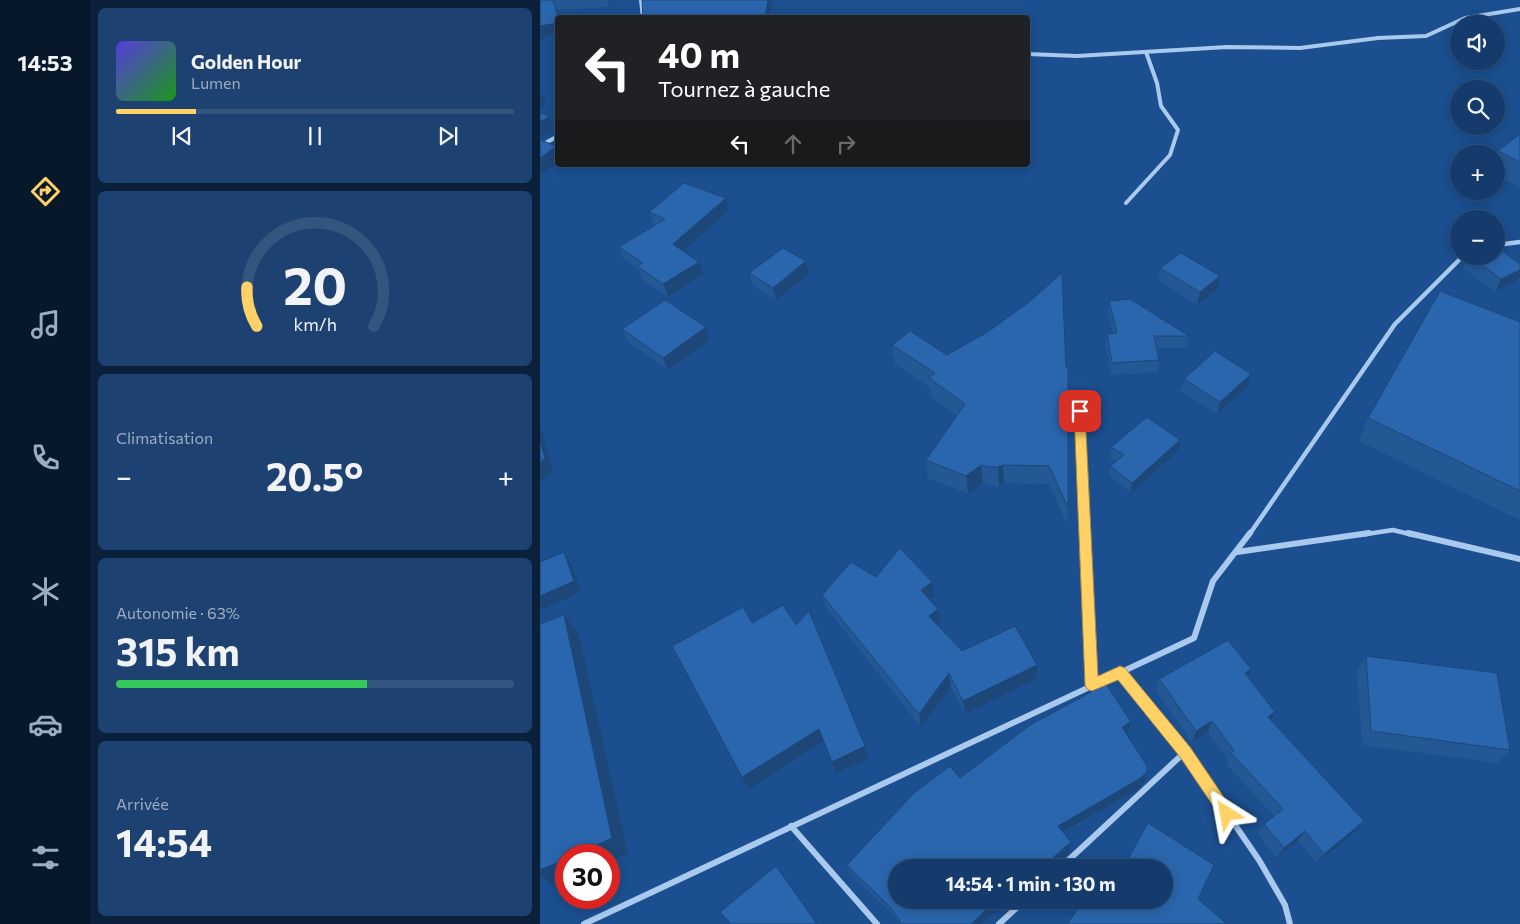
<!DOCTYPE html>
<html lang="fr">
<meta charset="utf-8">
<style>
body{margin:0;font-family:Commissioner,sans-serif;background:#1d4271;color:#f1f3f6;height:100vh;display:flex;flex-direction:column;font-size:19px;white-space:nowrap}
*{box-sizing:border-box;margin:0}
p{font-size:16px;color:#9dadc1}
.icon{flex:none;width:28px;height:28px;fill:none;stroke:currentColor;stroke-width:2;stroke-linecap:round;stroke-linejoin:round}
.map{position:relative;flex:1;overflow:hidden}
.sheet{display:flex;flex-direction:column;gap:8px;padding:8px;background:#0b203b;width:450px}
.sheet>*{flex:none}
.guide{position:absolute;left:15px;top:15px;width:475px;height:152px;border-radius:5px;box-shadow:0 2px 12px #0003,0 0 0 1px #33557e;background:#202124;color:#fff;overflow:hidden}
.tools{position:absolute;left:910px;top:15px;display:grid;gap:10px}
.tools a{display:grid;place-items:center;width:55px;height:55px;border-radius:50%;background:#143b6b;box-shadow:0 2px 12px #0003,0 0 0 1px #33557e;font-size:25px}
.speed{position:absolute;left:15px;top:844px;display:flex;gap:10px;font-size:25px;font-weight:700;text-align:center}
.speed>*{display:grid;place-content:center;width:65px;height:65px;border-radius:50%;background:#143b6b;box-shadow:0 2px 12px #0003,0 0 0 1px #33557e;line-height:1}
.speed .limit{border:8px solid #d22;background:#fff;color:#111}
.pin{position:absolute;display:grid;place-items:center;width:42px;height:42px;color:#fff;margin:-21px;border-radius:10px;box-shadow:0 2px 8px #0006}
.me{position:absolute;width:55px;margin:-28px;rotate:326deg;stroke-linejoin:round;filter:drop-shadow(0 0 4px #0008)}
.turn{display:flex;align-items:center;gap:18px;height:105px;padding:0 20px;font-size:22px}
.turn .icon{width:65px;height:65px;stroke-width:2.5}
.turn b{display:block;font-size:35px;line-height:42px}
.lanes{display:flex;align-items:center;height:48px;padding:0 20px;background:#0003;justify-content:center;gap:25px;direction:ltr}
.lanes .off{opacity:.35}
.big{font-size:38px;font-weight:700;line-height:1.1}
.sheet .widget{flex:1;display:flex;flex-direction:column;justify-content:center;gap:8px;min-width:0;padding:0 18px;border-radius:8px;background:#1d4271}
.sheet .dial{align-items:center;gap:0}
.dial svg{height:130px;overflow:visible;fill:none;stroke:#33557e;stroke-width:7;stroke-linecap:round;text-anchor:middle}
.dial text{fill:#f1f3f6;stroke:none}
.song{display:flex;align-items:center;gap:15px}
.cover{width:60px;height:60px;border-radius:8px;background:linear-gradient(135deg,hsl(250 70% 55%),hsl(120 70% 35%))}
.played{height:5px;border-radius:2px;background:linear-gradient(90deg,#ffd166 20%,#33557e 20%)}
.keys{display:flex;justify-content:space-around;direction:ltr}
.heat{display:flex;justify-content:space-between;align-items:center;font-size:28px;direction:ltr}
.charge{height:8px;border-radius:4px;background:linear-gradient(90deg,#34c759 63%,#33557e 0)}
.trip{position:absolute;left:348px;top:859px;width:285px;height:50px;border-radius:25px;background:#143b6b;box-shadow:0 2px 12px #0003,0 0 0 1px #33557e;font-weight:700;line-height:50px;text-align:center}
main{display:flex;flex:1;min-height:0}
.tabs{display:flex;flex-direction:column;width:90px;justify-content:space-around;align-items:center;background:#08182b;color:#9dadc1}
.tabs .icon{width:35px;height:35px}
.tabs .on{color:#ffd166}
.tabs b{font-size:22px;color:#f1f3f6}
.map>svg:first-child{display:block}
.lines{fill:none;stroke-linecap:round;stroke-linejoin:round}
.minor-far2{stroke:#a9c9ee;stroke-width:4}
.minor-far1{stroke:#a9c9ee;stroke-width:4.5}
.minor{stroke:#a9c9ee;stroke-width:6}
.wall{fill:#245895}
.shaded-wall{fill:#1d4779}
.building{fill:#2a66ad;stroke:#1d4779}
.route{fill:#ffd166;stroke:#a68842}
</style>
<main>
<nav class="tabs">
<b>14:53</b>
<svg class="icon on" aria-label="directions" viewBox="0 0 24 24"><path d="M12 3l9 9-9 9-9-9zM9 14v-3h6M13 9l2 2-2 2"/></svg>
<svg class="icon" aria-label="music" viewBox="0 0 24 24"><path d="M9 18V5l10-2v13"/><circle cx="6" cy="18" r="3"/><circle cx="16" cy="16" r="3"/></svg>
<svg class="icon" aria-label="phone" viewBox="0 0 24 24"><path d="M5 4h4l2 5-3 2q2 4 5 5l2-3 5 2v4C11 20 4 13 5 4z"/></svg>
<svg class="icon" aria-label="climate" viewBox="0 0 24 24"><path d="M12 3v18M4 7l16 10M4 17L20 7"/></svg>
<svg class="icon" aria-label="car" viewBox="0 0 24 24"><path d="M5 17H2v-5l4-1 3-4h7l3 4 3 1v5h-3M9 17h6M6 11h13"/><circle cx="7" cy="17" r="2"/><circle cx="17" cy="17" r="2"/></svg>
<svg class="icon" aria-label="filters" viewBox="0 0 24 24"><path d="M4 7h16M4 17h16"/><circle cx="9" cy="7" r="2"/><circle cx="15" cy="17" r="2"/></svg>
</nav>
<section class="sheet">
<div class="widget">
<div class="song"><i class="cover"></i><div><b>Golden Hour</b><p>Lumen</p></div></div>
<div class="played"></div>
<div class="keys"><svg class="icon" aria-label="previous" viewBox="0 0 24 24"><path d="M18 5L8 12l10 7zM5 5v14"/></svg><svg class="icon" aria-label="pause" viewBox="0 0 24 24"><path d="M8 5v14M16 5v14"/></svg><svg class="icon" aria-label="next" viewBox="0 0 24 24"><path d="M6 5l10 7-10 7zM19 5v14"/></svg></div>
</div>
<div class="widget dial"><svg viewBox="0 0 100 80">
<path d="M14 69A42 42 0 1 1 86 69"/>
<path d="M14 69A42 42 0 0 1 8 45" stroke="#ffd166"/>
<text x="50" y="56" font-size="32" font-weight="700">20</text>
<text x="50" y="72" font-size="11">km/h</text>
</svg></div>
<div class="widget"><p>Climatisation</p>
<div class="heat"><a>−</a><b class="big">20.5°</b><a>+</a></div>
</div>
<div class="widget"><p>Autonomie · 63%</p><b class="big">315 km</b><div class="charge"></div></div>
<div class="widget"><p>Arrivée</p><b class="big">14:54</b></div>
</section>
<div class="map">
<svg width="980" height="924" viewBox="0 0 980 924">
<rect width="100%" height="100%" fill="#1b4f8f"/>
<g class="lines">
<g class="minor-far2">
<polyline points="101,0 103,18"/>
<polyline points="488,54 537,56 687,47 760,48 838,38 886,36 925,18 980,9"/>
<polyline points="0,146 18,136"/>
<polyline points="586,203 630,155 638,130 621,106 617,83 606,52"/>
</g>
<g class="minor-far1">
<polyline points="956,245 980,242"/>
<polyline points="540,411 545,535"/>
<polyline points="709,535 855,324 923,256"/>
<polyline points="820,535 853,530 873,535"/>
</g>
<g class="minor">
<polyline points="545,533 552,685"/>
<polyline points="868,533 980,559"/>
<polyline points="697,552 829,533"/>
<polyline points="580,672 645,752 719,860 745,905 750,924"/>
<polyline points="251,826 337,924"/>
<polyline points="520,868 645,752"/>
<polyline points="44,924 654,638 673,581 710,533"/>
<polyline points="459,924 485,900"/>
</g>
</g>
<g class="wall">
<polygon points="0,0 68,0 69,7 17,10 3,37"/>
<polygon points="980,134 980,187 956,175 956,155 958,151"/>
<polygon points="189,210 143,251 163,274 128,297 102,279 98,269 84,259 79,247 114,225 109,212"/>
<polygon points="928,256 956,256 978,280 955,292 923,268"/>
<polygon points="266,261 269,274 236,300 213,286 209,273"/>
<polygon points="620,268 680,276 678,288 657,305 619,281"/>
<polygon points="569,301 649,336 647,348 617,348 619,360 618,372 571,375 566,346 567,334 573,334 568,313"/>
<polygon points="980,322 980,520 819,441 828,418"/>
<polygon points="166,327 170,340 128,370 88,342 82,329"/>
<polygon points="449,331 528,507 527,525 509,484 464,483 459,486 450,486 443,483 428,494 388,478 386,460 417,416 391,397 390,388 355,364 352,345 407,355"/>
<polygon points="711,374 708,386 677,414 641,391 644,379"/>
<polygon points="571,447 638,451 591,493 569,476 570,466 576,462 570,458"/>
<polygon points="336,577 392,582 394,597 390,600 400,624 398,625 422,651 497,665 497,678 425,714 411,687 381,727 287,609 282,595"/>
<polygon points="826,656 970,750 957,763 822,745 817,671"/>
<polygon points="711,669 708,677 731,721 824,821 816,831 777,863 758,841 737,858 718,834 724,824 734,816 686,764 688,760 668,733 652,742 616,691 619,679"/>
<polygon points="591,722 588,734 587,735 607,772 604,783 597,790 524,833 530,852 512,868 356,868 356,900 474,900 464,909 462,905 441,924 360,924 353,915 312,875 307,865 420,778"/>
</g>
<g class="shaded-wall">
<polygon points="228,0 231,0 232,2 230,18 225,18"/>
<polygon points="18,23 18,34 3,37 0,44 0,26"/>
<polygon points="0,92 1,92 6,104 0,108"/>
<polygon points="9,117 15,129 0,138 0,122"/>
<polygon points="17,146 18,162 0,175 0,158"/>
<polygon points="186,198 189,210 137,257 133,244"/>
<polygon points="266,261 269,274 236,300 233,288"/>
<polygon points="159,262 163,274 128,297 123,284"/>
<polygon points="980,270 980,276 978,280 955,292 961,279"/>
<polygon points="680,276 678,288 657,305 660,292"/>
<polygon points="166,327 170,340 128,370 123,358"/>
<polygon points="711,374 708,386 677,414 680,402"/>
<polygon points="0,426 13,470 0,483"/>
<polygon points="640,440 638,451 591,493 592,483"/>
<polygon points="441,465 443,483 428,494 426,476"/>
<polygon points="463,465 464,483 459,486 458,467"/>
<polygon points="24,552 31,563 41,592 0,610 0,596"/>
<polygon points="392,582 394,597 383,605 381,590"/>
<polygon points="398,609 400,624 392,630 389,616"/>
<polygon points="24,615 39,635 88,853 69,862 69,855 35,855"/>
<polygon points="497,665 497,678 425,714 423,701"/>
<polygon points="711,669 707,681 705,673"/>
<polygon points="409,673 411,687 381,727 379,714"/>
<polygon points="735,712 730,724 728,717"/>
<polygon points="672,721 668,733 652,742 656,731"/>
<polygon points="591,722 588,734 579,739 582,727"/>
<polygon points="279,729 284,741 209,789 202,777"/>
<polygon points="325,746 329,758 296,773 292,762"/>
<polygon points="607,772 604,783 597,790 517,836 518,826"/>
<polygon points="824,821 816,831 777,863 784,854"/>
<polygon points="765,831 758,841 737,858 744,848"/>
<polygon points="531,842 530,852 512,868 501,868"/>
<polygon points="26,859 26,881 14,886 0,876 0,870"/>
<polygon points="457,900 461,900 462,905 441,924 431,924"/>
<polygon points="464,900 474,900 464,909"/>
</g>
<g class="building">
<polygon points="0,0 15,0 13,0 18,18 18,23 0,26"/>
<polygon points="102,0 228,0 225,18 103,18"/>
<polygon points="0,112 9,117 0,122"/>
<polygon points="980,134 980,162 958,151"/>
<polygon points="0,140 17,146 0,158"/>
<polygon points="144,183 186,198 133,244 159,262 123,284 97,266 103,263 79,247 125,219 109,212"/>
<polygon points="956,247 980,264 980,270 961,279 930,256 956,256"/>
<polygon points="243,248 266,261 233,288 209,273"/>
<polygon points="641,253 680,276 660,292 620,268"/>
<polygon points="522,273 526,367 528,366 528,507 509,466 463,465 458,467 449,467 441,465 426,476 386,460 425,404 389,378 395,373 352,345 370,331 407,355 449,331 489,302"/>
<polygon points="900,291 980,322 980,491 828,418"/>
<polygon points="590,299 649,336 614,336 619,360 572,363 567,334 577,333 569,301"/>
<polygon points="125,300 166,327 123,358 82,329"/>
<polygon points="675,351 711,374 680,402 644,379"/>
<polygon points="607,417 640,440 592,483 570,466 584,455 571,447"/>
<polygon points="0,440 5,458 0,463"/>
<polygon points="360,548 392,582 381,590 398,609 389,616 422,651 475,626 497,665 423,701 409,673 379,714 282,595 311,562 336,577"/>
<polygon points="24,552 34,581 0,596 0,562"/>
<polygon points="243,605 256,625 269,611 325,746 292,762 279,729 202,777 132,646 203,607 212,623"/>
<polygon points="24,615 72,838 35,855 26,855 26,859 0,870 0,624"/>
<polygon points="688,640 711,669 705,673 735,712 728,717 824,821 784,854 765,831 744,848 724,824 743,809 691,753 694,751 672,721 656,731 619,679"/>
<polygon points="826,656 957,673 970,750 831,731"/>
<polygon points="566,684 591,722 582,727 607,766 607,772 599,779 518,826 531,842 501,868 356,868 356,900 457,900 431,924 362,924 350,907 307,865 374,793 410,766 420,778 490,725"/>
<polygon points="608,823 674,865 658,899 687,924 527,924 544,900 624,900 624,868 583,868"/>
<polygon points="236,866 277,924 191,924 180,912"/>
</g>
<polygon class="route" points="540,407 545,411 558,676 580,666 585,668 650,747 692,809 694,814 692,819 687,821 682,819 640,757 578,680 552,691 547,689 545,685 534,411"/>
</svg>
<div class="tools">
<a><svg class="icon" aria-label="sound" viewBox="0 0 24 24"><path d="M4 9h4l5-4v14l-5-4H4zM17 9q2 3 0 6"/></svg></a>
<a><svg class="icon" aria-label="search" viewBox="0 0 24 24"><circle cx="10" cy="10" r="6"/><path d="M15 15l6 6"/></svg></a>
<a>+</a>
<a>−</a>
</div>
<div class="speed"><div class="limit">30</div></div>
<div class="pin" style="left:540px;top:411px;background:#d93025"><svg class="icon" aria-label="arrive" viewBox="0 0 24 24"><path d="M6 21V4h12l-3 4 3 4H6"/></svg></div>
<svg class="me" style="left:687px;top:814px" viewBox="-20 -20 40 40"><path d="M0-17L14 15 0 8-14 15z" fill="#ffd166" stroke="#fff" stroke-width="4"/></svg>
<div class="trip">14:54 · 1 min · 130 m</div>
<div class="guide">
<div class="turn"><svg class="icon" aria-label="left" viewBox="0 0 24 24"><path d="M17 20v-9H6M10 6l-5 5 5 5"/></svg><div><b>40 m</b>Tournez à gauche</div></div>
<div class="lanes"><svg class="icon" aria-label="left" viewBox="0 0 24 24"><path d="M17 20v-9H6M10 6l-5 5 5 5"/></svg><svg class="icon off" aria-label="ahead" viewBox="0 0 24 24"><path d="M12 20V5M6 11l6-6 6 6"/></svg><svg class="icon off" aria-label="right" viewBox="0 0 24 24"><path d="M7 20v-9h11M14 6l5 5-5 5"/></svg></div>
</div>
</div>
</main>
